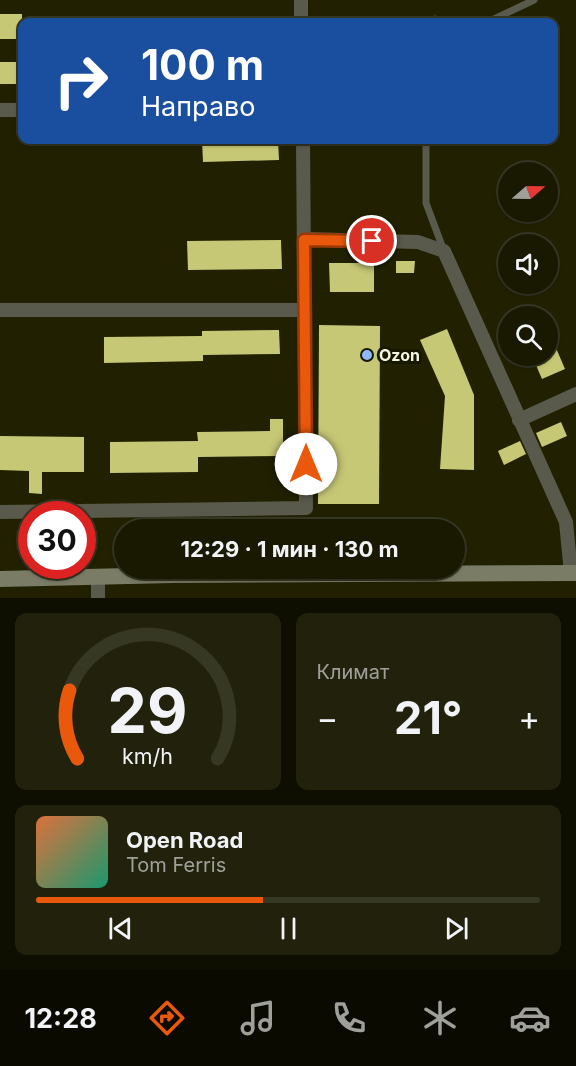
<!DOCTYPE html>
<html lang="ru">
<meta charset="utf-8">
<style>
body{margin:0;font-family:Inter,sans-serif;background:#22220c;color:#f1f3f6;height:100vh;display:flex;flex-direction:column;font-size:22px;white-space:nowrap}
*{box-sizing:border-box;margin:0}
p{font-size:20px;color:#9fa099}
.icon{flex:none;width:33px;height:33px;fill:none;stroke:currentColor;stroke-width:2;stroke-linecap:round;stroke-linejoin:round}
.map{position:relative;height:598px;overflow:hidden}
.panel{display:flex;flex-direction:column;gap:15px;padding:15px;background:#0e0e01;flex:1}
.panel>*{flex:none}
.banner{position:absolute;left:18px;top:18px;width:540px;height:126px;border-radius:12px;box-shadow:0 2px 4px #0004,0 0 0 2px #373824;background:#1a4fa0;color:#fff;overflow:hidden}
.needle{width:39px;rotate:70deg}
.buttons{position:absolute;left:498px;top:162px;display:grid;gap:12px}
.buttons a{display:grid;place-items:center;width:60px;height:60px;border-radius:50%;background:#191902;box-shadow:0 2px 4px #0004,0 0 0 2px #373824;font-size:30px}
.speed{position:absolute;left:18px;top:501px;display:flex;gap:12px;font-size:30px;font-weight:700;text-align:center}
.speed>*{display:grid;place-content:center;width:78px;height:78px;border-radius:50%;background:#191902;box-shadow:0 2px 4px #0004,0 0 0 2px #373824;line-height:1}
.speed .limit{border:9px solid #d22;background:#fff;color:#111}
.pin{position:absolute;display:grid;place-items:center;width:51px;height:51px;color:#fff;margin:-26px;border:3px solid #fff;border-radius:50%;box-shadow:0 2px 6px #0007}
.me{position:absolute;width:66px;margin:-33px;rotate:0deg;stroke-linejoin:round;filter:drop-shadow(0 0 4px #0008)}
.turn{display:flex;align-items:center;gap:21px;height:126px;padding:0 24px;font-size:27px}
.turn .icon{width:78px;height:78px;stroke-width:2.5}
.turn b{display:block;font-size:42px;line-height:51px}
.big{font-size:45px;font-weight:700;line-height:1.1}
.panel .tile{flex:1;display:flex;flex-direction:column;justify-content:center;gap:9px;min-width:0;padding:0 21px;border-radius:12px;background:#22220c}
.panel .dial{align-items:center;gap:0}
.dial svg{height:156px;overflow:visible;fill:none;stroke:#373824;stroke-width:7;stroke-linecap:round;text-anchor:middle}
.dial text{fill:#f1f3f6;stroke:none}
.song{display:flex;align-items:center;gap:18px}
.cover{width:72px;height:72px;border-radius:9px;background:linear-gradient(135deg,hsl(20 70% 55%),hsl(160 70% 35%))}
.played{height:6px;border-radius:3px;background:linear-gradient(90deg,#ea580c 45%,#373824 45%)}
.keys{display:flex;justify-content:space-around;direction:ltr}
.heat{display:flex;justify-content:space-between;align-items:center;font-size:33px;direction:ltr}
.panel .tiles{flex:1;display:grid;gap:15px;grid-template-columns:1fr 1fr}
.tile:last-child{grid-column:span 2}
.trip{position:absolute;left:114px;top:519px;width:351px;height:60px;border-radius:30px;background:#191902;box-shadow:0 2px 4px #0004,0 0 0 2px #373824;font-weight:700;line-height:60px;text-align:center}
.tabs{display:flex;height:96px;justify-content:space-around;align-items:center;background:#0a0a01;color:#9fa099}
.tabs .icon{width:42px;height:42px}
.tabs .selected{color:#ea580c}
.tabs b{font-size:27px;color:#f1f3f6}
.map>svg:first-child{display:block}
.green{fill:#494919}
.building{fill:#c6c875}
.lines{fill:none;stroke-linecap:round;stroke-linejoin:round}
.service{stroke:#5a5a4c;stroke-width:7}
.minor{stroke:#5a5a4c;stroke-width:14}
.secondary{stroke:#7b7c65;stroke-width:16}
.route-casing{stroke:#983908;stroke-width:15}
.route{stroke:#ea580c;stroke-width:10}
.poi-dot{fill:#8eb9fd;stroke:#181800;stroke-width:2}
.labels{text-anchor:middle;stroke-width:6;stroke-linejoin:round;paint-order:stroke}
.poi-label{font-size:16px;font-weight:bold;fill:#f3f4e1;stroke:#181800;text-anchor:start}
</style>
<div class="map">
<svg width="576" height="598" viewBox="0 0 576 598">
<rect width="100%" height="100%" fill="#212102"/>
<polygon class="green" points="331,140 408,140 408,144 331,145"/>
<g class="building">
<rect x="0" y="14" width="22" height="25"/>
<rect x="0" y="62" width="22" height="22"/>
<polygon points="202,140 278,140 279,160 203,162"/>
<polygon points="281,240 282,269 188,270 187,241"/>
<polygon points="396,261 415,261 414,273 396,273"/>
<polygon points="329,263 374,263 374,292 330,292"/>
<polygon points="319,325 380,326 379,504 318,504"/>
<polygon points="447,329 474,395 474,470 440,469 445,396 420,340"/>
<polygon points="279,330 280,354 203,355 203,361 104,363 104,337 202,336 202,331"/>
<polygon points="556,348 565,369 542,379 532,356 548,356 548,352"/>
<polygon points="270,419 283,419 283,456 198,457 198,472 110,473 110,442 198,441 197,432 270,431"/>
<polygon points="561,422 567,436 542,447 536,433"/>
<polygon points="0,436 84,437 84,472 42,472 42,494 29,493 29,471 0,470"/>
<polygon points="520,441 526,454 504,465 498,451"/>
</g>
<g class="lines">
<g class="service">
<polyline points="435,19 436,22"/>
<polyline points="488,22 534,0"/>
<polyline points="426,140 426,203 444,251"/>
</g>
<g class="minor">
<polyline points="301,0 301,22"/>
<polyline points="0,110 22,110"/>
<polyline points="304,239 418,242 444,251 566,522 571,573"/>
<polyline points="0,310 305,310"/>
<polyline points="519,420 576,394"/>
<polyline points="0,512 306,508 303,140"/>
<polyline points="98,598 98,578"/>
</g>
<polyline class="secondary" points="0,579 172,575 576,573"/>
</g>
<g class="lines">
<g class="route-casing">
<polyline id="route" points="306,464 304,240 372,241"/>
</g>
<use href="#route" class="route"/>
</g>
<circle class="poi-dot" cx="367" cy="355" r="6"/>
<g class="labels">
<g class="poi-label">
<text x="379" y="361">Ozon</text>
</g>
</g>
</svg>
<div class="buttons">
<a><svg class="needle" viewBox="-14 -14 28 28"><path d="M0-13l5 13h-10z" fill="#e53935"/><path d="M0 13l5-13h-10z" fill="#9fa099"/></svg></a>
<a><svg class="icon" aria-label="sound" viewBox="0 0 24 24"><path d="M4 9h4l5-4v14l-5-4H4zM17 9q2 3 0 6"/></svg></a>
<a><svg class="icon" aria-label="search" viewBox="0 0 24 24"><circle cx="10" cy="10" r="6"/><path d="M15 15l6 6"/></svg></a>
</div>
<div class="speed"><div class="limit">30</div></div>
<div class="pin" style="left:372px;top:241px;background:#d93025"><svg class="icon" aria-label="arrive" viewBox="0 0 24 24"><path d="M6 21V4h12l-3 4 3 4H6"/></svg></div>
<svg class="me" style="left:306px;top:464px" viewBox="-20 -20 40 40"><circle r="19" fill="#fff"/><path d="M0-13L10 11 0 6-10 11z" fill="#ea580c"/></svg>
<div class="trip">12:29 · 1 мин · 130 m</div>
<div class="banner">
<div class="turn"><svg class="icon" aria-label="right" viewBox="0 0 24 24"><path d="M7 20v-9h11M14 6l5 5-5 5"/></svg><div><b>100 m</b>Направо</div></div>
</div>
</div>
<section class="panel">
<div class="tiles">
<div class="tile dial"><svg viewBox="0 0 100 80">
<path d="M14 69A42 42 0 1 1 86 69"/>
<path d="M14 69A42 42 0 0 1 10 34" stroke="#ea580c"/>
<text x="50" y="56" font-size="32" font-weight="700">29</text>
<text x="50" y="72" font-size="11">km/h</text>
</svg></div>
<div class="tile"><p>Климат</p>
<div class="heat"><a>−</a><b class="big">21°</b><a>+</a></div>
</div>
<div class="tile">
<div class="song"><i class="cover"></i><div><b>Open Road</b><p>Tom Ferris</p></div></div>
<div class="played"></div>
<div class="keys"><svg class="icon" aria-label="previous" viewBox="0 0 24 24"><path d="M18 5L8 12l10 7zM5 5v14"/></svg><svg class="icon" aria-label="pause" viewBox="0 0 24 24"><path d="M8 5v14M16 5v14"/></svg><svg class="icon" aria-label="next" viewBox="0 0 24 24"><path d="M6 5l10 7-10 7zM19 5v14"/></svg></div>
</div>
</div>
</section>
<nav class="tabs">
<b>12:28</b>
<svg class="icon selected" aria-label="directions" viewBox="0 0 24 24"><path d="M12 3l9 9-9 9-9-9zM9 14v-3h6M13 9l2 2-2 2"/></svg>
<svg class="icon" aria-label="music" viewBox="0 0 24 24"><path d="M9 18V5l10-2v13"/><circle cx="6" cy="18" r="3"/><circle cx="16" cy="16" r="3"/></svg>
<svg class="icon" aria-label="phone" viewBox="0 0 24 24"><path d="M5 4h4l2 5-3 2q2 4 5 5l2-3 5 2v4C11 20 4 13 5 4z"/></svg>
<svg class="icon" aria-label="climate" viewBox="0 0 24 24"><path d="M12 3v18M4 7l16 10M4 17L20 7"/></svg>
<svg class="icon" aria-label="car" viewBox="0 0 24 24"><path d="M5 17H2v-5l4-1 3-4h7l3 4 3 1v5h-3M9 17h6M6 11h13"/><circle cx="7" cy="17" r="2"/><circle cx="17" cy="17" r="2"/></svg>
</nav>
